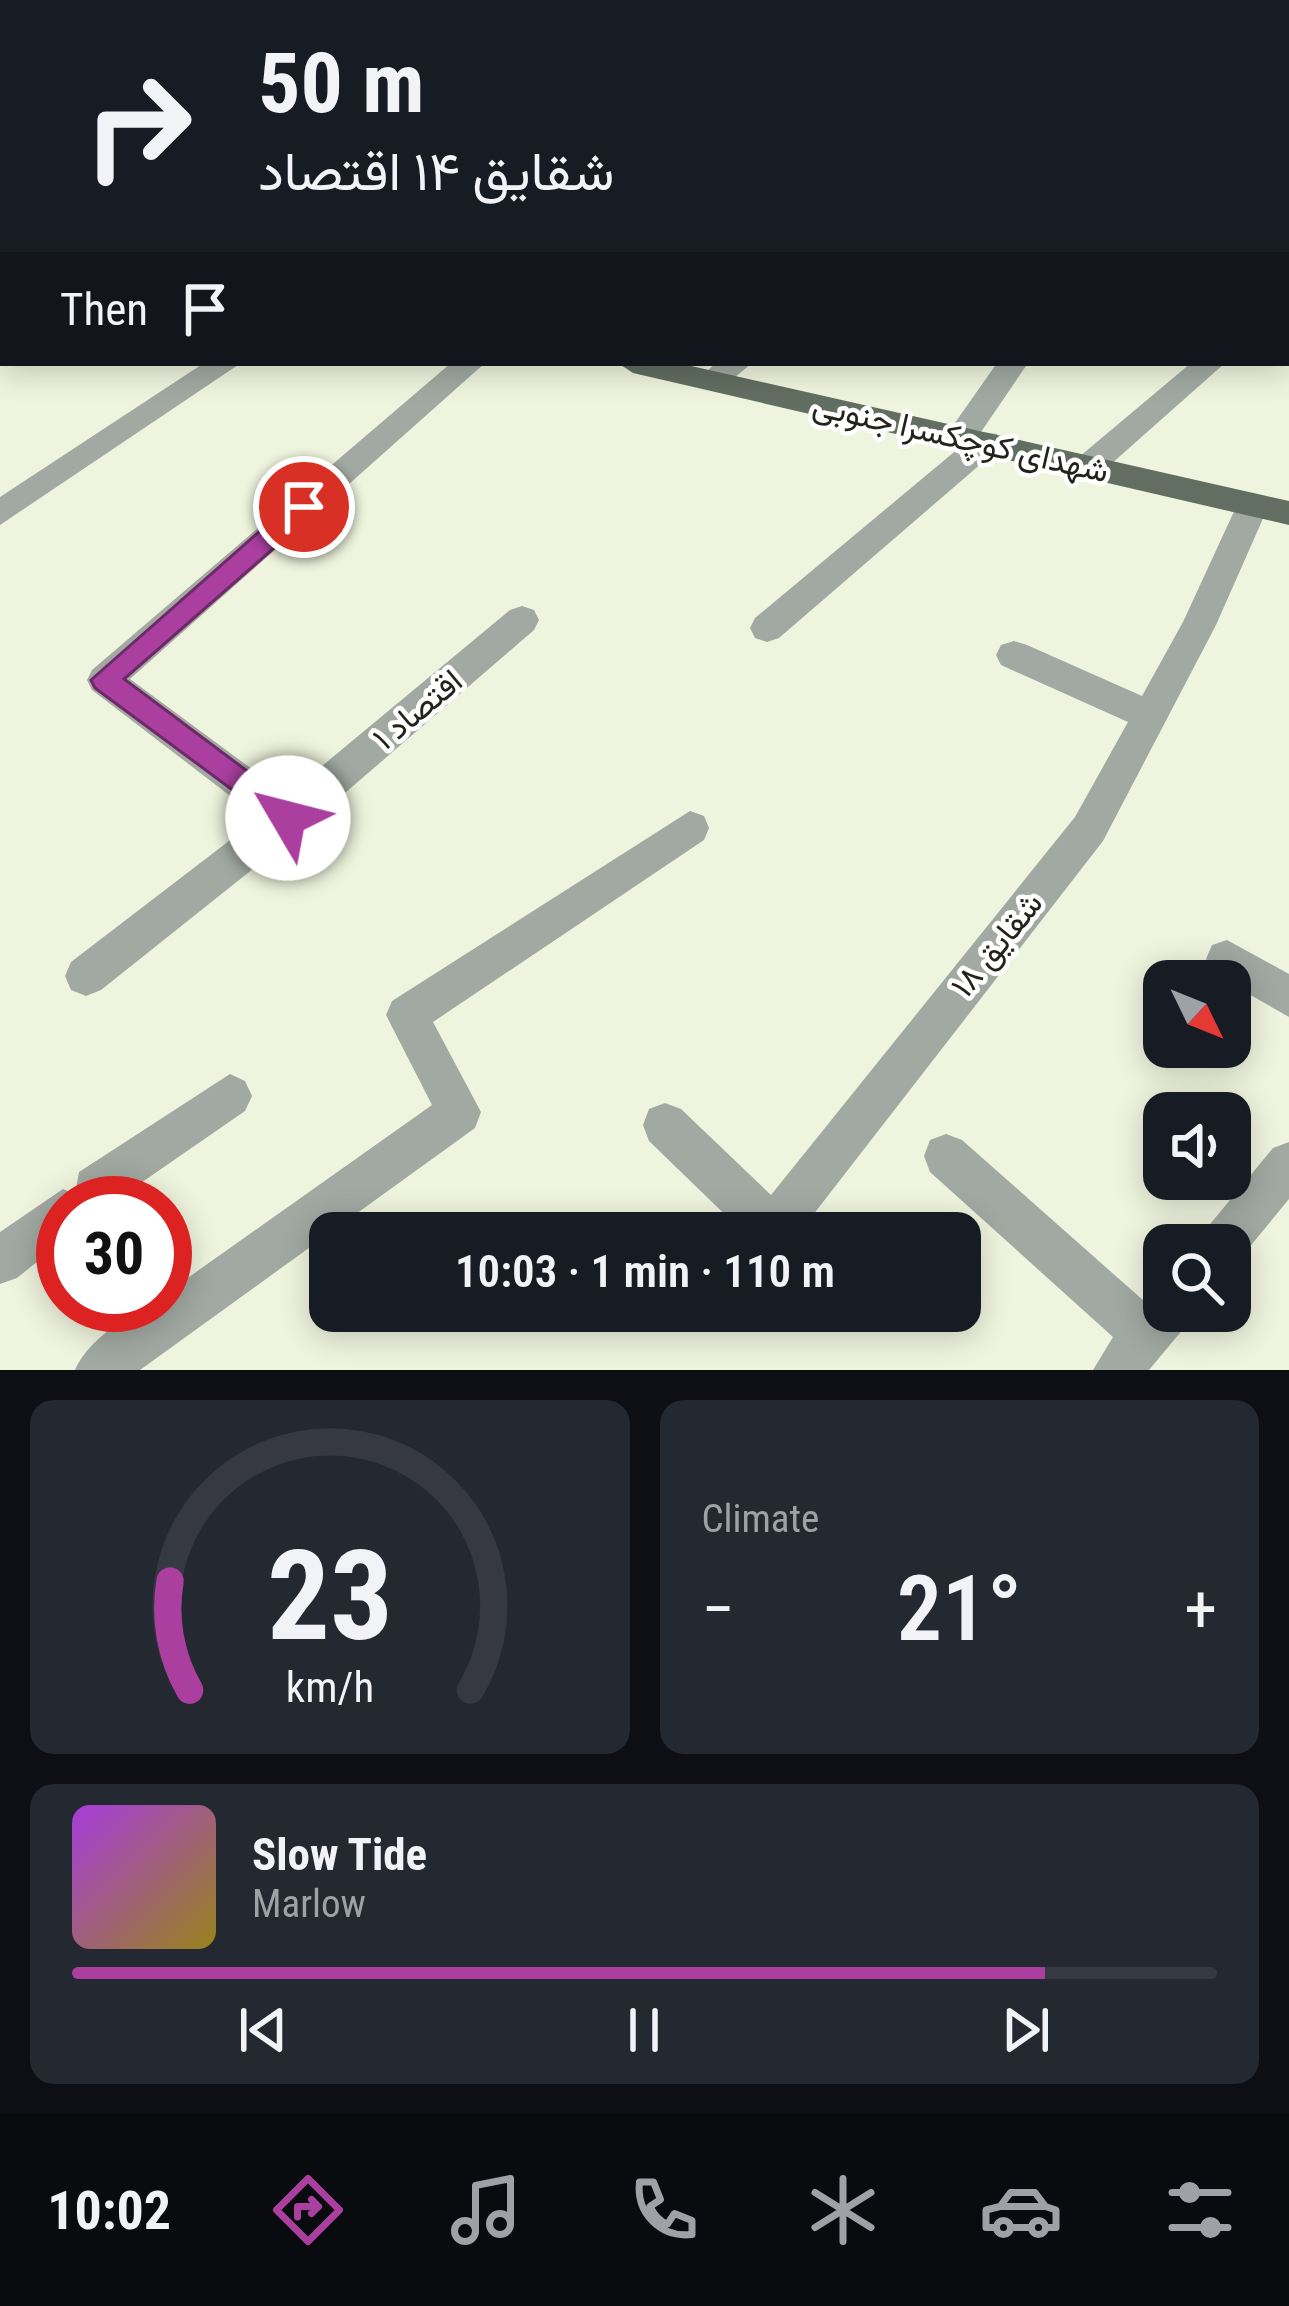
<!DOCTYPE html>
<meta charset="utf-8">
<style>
body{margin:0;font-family:"Roboto Condensed",Vazirmatn,sans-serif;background:#242831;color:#f1f3f6;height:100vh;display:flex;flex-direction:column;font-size:45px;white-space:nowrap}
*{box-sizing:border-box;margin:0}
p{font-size:39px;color:#9ea1a6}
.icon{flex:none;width:66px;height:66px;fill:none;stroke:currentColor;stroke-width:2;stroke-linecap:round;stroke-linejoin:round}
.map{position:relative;height:1370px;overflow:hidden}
.details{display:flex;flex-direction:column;gap:30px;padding:30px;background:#0d0f14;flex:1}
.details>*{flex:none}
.top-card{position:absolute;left:0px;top:0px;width:1290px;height:366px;box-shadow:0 6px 30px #0003;background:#171b24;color:#f1f3f6;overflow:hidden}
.needle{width:78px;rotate:133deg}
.buttons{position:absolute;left:1143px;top:960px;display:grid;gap:24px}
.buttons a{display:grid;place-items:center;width:108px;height:108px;border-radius:24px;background:#171b24;box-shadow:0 6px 30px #0003;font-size:60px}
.speed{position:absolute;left:36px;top:1176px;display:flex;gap:24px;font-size:60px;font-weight:700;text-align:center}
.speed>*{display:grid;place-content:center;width:156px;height:156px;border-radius:50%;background:#171b24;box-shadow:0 6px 30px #0003;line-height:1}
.speed .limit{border:18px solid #d22;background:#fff;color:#111}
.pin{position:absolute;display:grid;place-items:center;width:102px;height:102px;color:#fff;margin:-51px;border:6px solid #fff;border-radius:50%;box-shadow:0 3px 12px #0007}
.me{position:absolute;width:132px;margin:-66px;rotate:307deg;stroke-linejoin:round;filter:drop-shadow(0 0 9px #0008)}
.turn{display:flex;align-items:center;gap:42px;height:252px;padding:0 60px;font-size:54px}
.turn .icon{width:156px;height:156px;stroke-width:2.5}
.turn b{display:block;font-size:84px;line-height:102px}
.then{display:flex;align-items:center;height:114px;padding:0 60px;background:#0003;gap:24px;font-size:45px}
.big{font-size:90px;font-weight:600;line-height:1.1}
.details .tile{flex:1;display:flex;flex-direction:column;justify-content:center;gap:18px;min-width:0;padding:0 42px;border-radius:24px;background:#242831}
.details .dial{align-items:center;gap:0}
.dial svg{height:312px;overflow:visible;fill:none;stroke:#363941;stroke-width:7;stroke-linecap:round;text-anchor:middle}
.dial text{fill:#f1f3f6;stroke:none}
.song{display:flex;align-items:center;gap:36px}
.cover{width:144px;height:144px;border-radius:18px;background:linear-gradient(135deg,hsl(280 70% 55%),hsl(50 70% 35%))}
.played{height:12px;border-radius:6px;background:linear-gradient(90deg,#aa3fa0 85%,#363941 85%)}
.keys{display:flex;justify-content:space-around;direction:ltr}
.heat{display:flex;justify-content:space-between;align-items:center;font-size:66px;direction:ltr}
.details .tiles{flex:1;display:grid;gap:30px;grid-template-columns:1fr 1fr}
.tile:last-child{grid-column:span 2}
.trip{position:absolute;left:309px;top:1212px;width:672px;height:120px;border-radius:24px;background:#171b24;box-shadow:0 6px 30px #0003;font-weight:600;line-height:120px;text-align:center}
.menu{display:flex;height:192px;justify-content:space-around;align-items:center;background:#090b0e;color:#9ea1a6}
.menu .icon{width:84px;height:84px}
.menu .on{color:#aa3fa0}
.menu b{font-size:54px;color:#f1f3f6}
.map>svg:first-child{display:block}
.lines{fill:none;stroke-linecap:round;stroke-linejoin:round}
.minor{fill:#a2a9a2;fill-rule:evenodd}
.major{fill:#626e61;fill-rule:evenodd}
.route{fill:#aa3fa0;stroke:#6e2968;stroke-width:3}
.labels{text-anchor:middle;stroke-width:9;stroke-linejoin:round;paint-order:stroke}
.street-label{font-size:33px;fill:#22241c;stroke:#fff}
</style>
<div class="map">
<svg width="1289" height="1370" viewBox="0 0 1289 1370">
<rect width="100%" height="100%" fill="#eff4de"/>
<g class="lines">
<g class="minor">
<polygon points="0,0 27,0 3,3 3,9"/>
<polygon points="271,0 298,0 269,3"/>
<polygon points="480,0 507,0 509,3 482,3"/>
<polygon points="707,0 735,0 705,3"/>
<polygon points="916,0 952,0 954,3 918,3"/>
<polygon points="1287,93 1289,94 1289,110 1287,109"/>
<polygon points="3,165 3,182 0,183 0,166"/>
<polygon points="204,363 241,363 0,525 0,497"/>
<polygon points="451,363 485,363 130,679 287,795 510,610 522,606 534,610 539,620 534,630 302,830 101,990 86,996 71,990 65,976 71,962 259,818 92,690 87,680 92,670"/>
<polygon points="716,363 752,363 722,388 700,388 696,381"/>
<polygon points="997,363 1028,363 981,432 997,434 1002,442 997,450 779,638 767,642 755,638 750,628 755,618 959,448 945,437"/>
<polygon points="1191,363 1225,363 1101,473 1079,473 1074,465 1079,457"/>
<polygon points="1253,493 1265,496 1269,505 1216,625 1103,841 799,1233 744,1233 649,1141 643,1125 649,1109 665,1103 681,1109 771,1195 1075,817 1128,722 1001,665 996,655 1001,645 1014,641 1027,645 1142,696 1183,622 1237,505 1241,496"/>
<path d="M690,811L704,816L709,828L704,840L433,1022L481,1112L475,1128L140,1370H75C86,1342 135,1305 165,1305V1294L432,1105L386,1015L392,1001Z"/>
<polygon points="1227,940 1289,974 1289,1017 1212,973 1206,959 1212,945"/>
<polygon points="230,1074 245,1081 252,1096 245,1111 122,1196 125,1203 63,1203 63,1241 17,1278 0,1284 0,1232 63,1189 75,1194 79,1172"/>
<polygon points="946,1134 962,1140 1144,1301 1164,1288 1164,1311 1191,1311 1184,1328 1149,1370 1093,1370 1113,1337 930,1172 924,1156 930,1140"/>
<polygon points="1289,1142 1289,1199 1238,1261 1230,1265 1230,1245 1199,1245 1206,1229 1273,1148"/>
</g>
<g class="major">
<polygon points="0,191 3,192 3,209 0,209"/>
<polygon points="618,363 678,363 1289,501 1289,525 633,373"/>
</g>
</g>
<polygon class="route" points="304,498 313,500 316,507 313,514 124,679 298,809 303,818 298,827 288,831 95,688 91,680 295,500"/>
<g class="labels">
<g class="street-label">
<text transform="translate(961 437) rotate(13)" y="12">شهدای کوچکسرا جنوبی</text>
<text transform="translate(417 709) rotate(-40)" y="12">اقتصاد ۱</text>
<text transform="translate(996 944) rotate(-51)" y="12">شقایق ۱۸</text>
</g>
</g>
</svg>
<div class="buttons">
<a><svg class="needle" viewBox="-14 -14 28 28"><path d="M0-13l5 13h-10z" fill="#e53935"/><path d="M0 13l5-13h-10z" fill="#9ea1a6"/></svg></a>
<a><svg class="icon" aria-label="sound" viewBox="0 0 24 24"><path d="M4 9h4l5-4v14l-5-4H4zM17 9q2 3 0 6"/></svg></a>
<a><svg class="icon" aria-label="search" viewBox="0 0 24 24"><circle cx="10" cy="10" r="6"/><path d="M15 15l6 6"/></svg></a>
</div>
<div class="speed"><div class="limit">30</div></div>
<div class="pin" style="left:304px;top:507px;background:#d93025"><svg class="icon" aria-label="arrive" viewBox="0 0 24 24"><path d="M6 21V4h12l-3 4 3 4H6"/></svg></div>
<svg class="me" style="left:288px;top:818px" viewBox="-20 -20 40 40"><circle r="19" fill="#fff"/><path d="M0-13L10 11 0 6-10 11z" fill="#aa3fa0"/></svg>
<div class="trip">10:03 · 1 min · 110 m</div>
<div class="top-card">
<div class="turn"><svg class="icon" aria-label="right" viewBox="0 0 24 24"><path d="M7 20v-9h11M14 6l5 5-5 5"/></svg><div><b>50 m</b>شقایق ۱۴ اقتصاد</div></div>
<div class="then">Then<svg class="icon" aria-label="arrive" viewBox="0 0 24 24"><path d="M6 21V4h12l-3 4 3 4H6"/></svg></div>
</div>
</div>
<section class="details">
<div class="tiles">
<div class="tile dial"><svg viewBox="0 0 100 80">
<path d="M14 69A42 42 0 1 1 86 69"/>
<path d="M14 69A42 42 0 0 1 9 41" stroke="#aa3fa0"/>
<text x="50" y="56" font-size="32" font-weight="700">23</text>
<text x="50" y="72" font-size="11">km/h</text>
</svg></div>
<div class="tile"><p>Climate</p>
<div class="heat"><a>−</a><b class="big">21°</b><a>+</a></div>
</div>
<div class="tile">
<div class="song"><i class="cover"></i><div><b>Slow Tide</b><p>Marlow</p></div></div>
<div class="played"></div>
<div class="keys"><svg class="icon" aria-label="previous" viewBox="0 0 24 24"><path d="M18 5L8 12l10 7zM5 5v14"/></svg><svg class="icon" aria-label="pause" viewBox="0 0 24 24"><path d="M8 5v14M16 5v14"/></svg><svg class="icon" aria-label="next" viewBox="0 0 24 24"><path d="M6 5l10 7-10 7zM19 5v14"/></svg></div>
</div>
</div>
</section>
<nav class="menu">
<b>10:02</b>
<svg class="icon on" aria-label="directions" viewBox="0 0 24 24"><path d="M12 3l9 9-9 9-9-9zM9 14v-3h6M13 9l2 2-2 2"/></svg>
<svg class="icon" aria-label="music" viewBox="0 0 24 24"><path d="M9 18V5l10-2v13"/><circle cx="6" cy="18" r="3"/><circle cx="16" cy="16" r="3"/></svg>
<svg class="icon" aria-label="phone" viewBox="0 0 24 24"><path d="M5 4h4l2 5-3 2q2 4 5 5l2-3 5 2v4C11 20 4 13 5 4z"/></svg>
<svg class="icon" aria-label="climate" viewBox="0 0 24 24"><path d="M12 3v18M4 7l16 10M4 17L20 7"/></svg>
<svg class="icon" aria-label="car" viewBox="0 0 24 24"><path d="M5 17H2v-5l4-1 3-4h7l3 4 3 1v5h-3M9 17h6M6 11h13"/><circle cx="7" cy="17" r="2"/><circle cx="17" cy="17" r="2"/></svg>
<svg class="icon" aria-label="filters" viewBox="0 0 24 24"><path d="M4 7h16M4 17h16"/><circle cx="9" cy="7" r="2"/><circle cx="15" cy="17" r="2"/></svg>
</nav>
